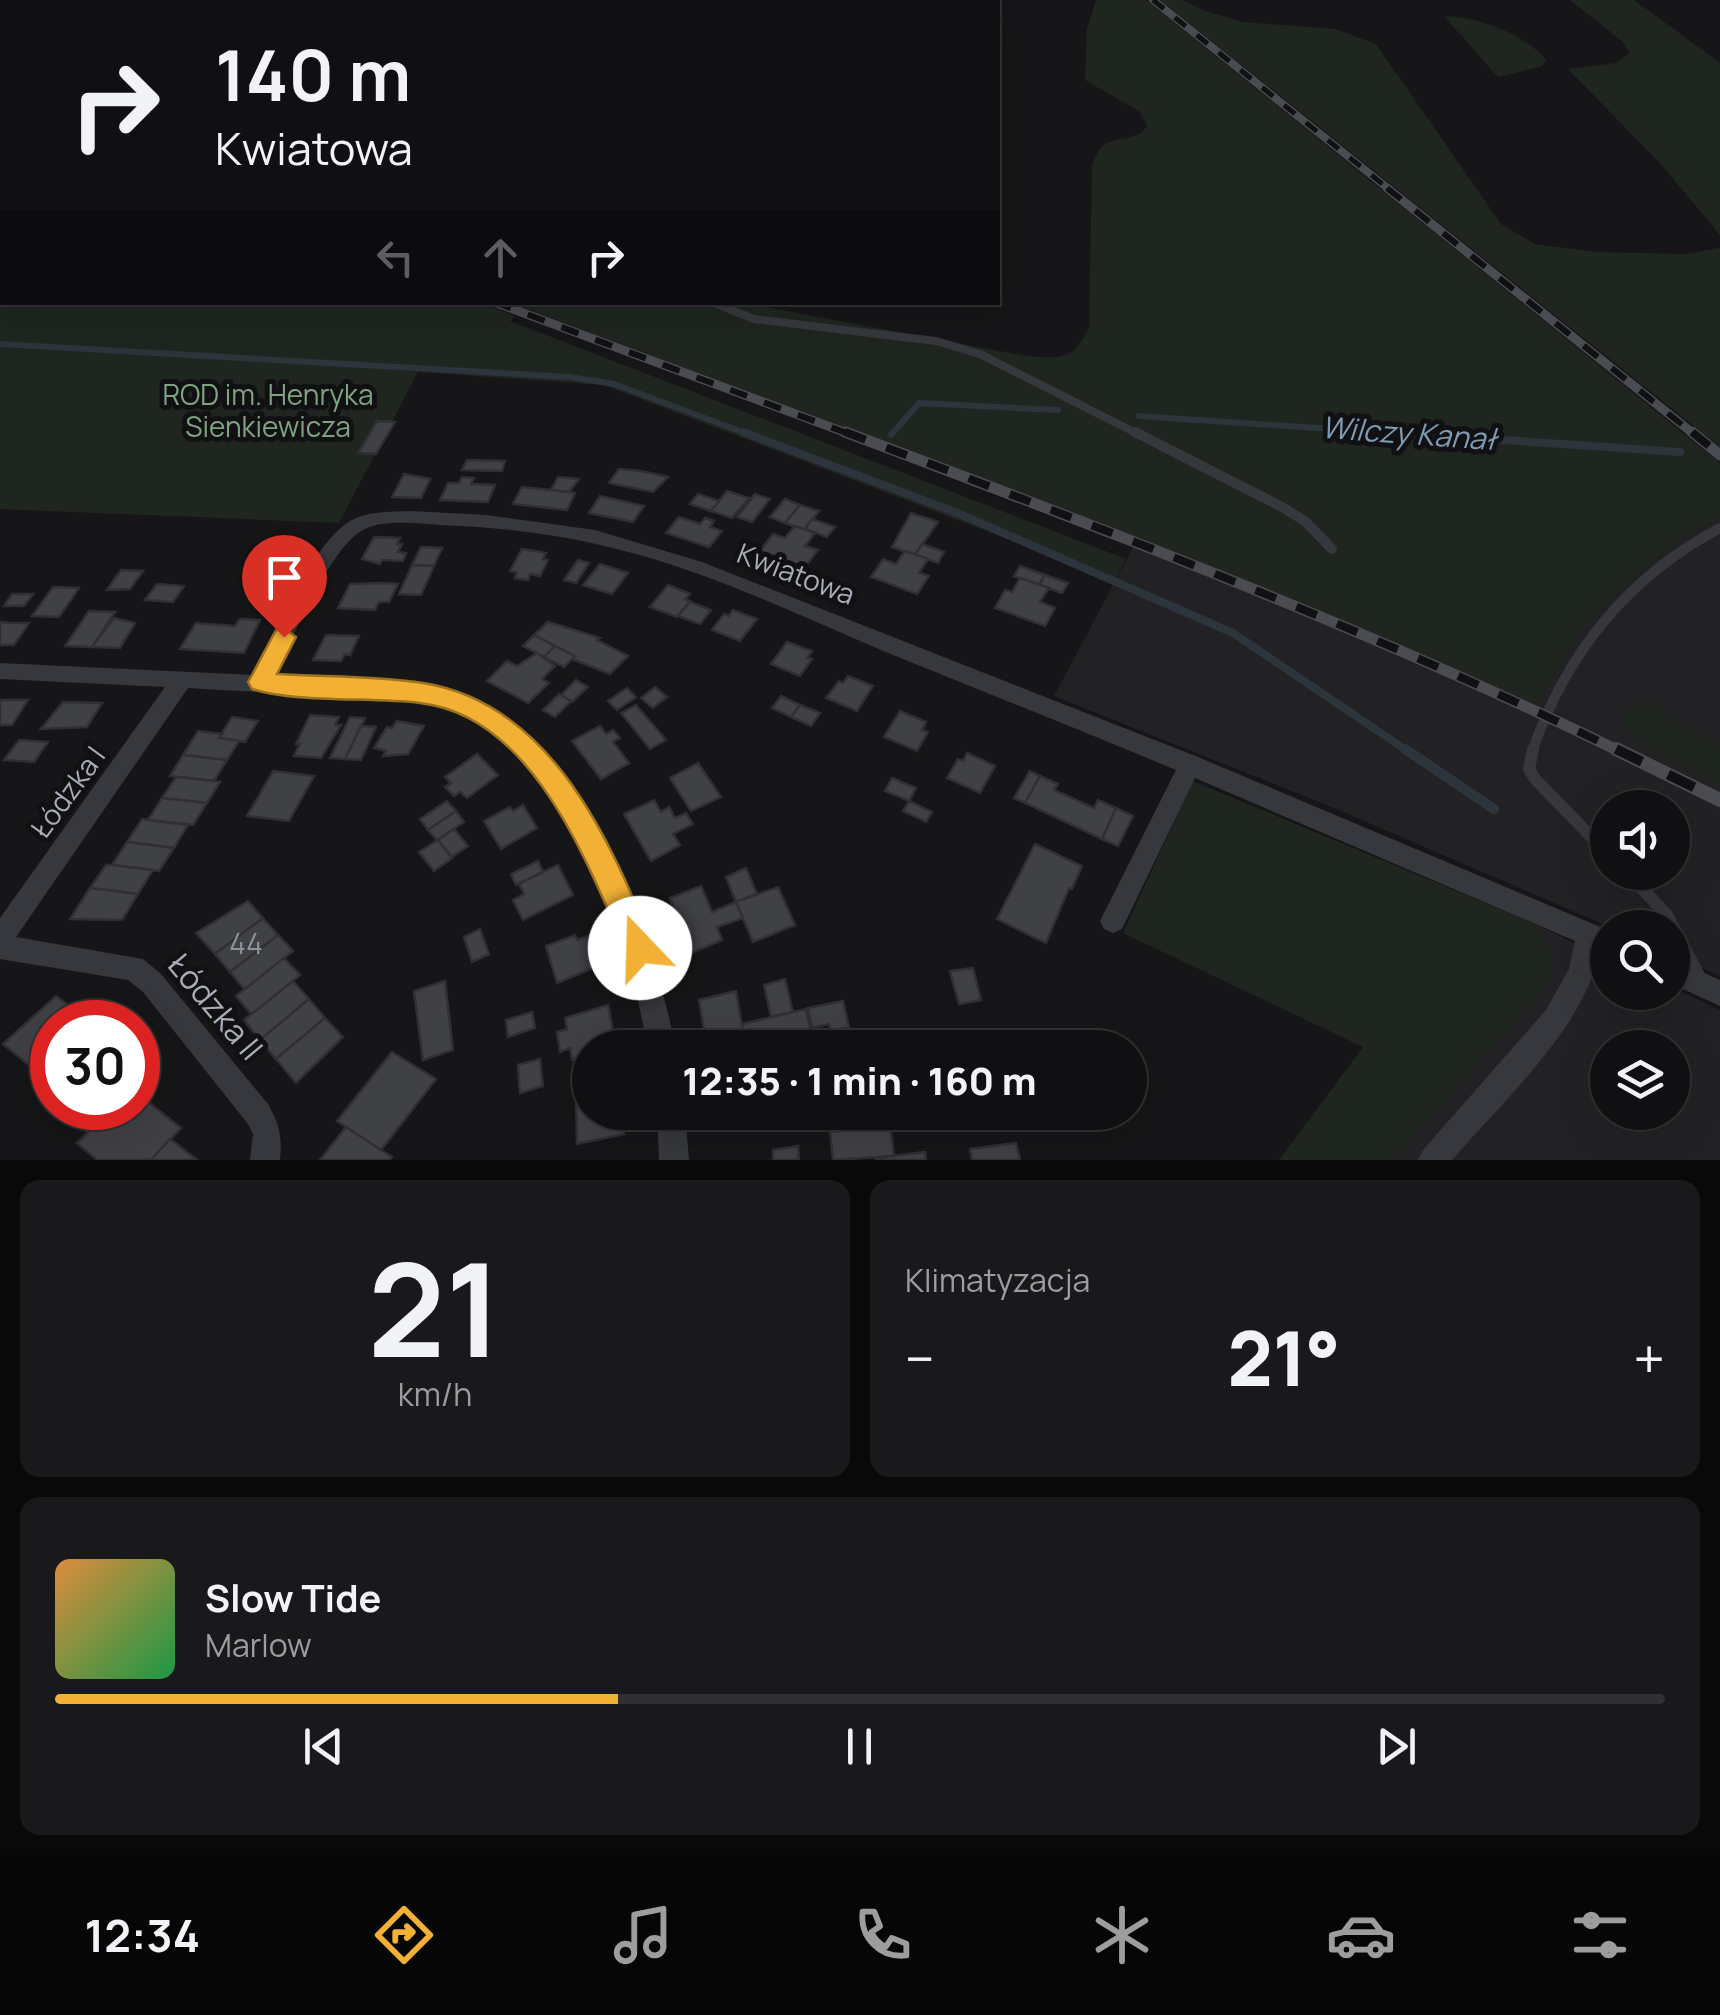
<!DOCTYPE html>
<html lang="pl">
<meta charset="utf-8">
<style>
body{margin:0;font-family:Manrope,sans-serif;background:#19191b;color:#f1f3f6;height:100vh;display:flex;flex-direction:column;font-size:38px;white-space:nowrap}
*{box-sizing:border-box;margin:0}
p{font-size:32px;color:#9c9d9f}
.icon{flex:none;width:55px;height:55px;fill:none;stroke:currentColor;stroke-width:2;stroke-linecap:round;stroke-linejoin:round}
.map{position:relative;height:1160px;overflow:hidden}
.details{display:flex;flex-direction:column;gap:20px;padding:20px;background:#09090a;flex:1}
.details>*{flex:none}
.top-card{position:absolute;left:0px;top:0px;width:1000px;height:305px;box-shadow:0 10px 40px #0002,0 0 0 2px #303032;background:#101012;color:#f1f3f6;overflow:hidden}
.buttons{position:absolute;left:1590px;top:790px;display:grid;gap:20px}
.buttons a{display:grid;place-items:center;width:100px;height:100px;border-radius:50%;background:#101012;box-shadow:0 10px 40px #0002,0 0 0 2px #303032;font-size:50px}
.speed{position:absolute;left:30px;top:1000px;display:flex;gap:20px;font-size:50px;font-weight:700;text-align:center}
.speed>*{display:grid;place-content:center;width:130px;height:130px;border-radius:50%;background:#101012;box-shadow:0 10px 40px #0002,0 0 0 2px #303032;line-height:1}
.speed .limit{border:15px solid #d22;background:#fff;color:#111}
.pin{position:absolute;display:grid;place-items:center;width:85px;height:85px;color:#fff;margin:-102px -42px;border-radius:50% 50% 50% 0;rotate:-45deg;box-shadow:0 0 10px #0007}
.pin .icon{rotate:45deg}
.me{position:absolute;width:110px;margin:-55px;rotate:339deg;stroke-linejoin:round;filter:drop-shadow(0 0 8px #0008)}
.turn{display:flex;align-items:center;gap:35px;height:210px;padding:0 50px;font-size:45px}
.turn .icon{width:130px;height:130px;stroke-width:2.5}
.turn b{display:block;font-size:70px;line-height:85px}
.lanes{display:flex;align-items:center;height:95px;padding:0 50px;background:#0003;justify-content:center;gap:50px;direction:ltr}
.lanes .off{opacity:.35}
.big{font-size:75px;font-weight:800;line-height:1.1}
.details .widget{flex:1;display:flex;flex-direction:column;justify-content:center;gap:15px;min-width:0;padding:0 35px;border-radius:20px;background:#19191b}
.details .dial{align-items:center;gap:0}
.dial b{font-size:130px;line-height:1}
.song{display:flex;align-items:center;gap:30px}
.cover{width:120px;height:120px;border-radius:15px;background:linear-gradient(135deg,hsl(30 70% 55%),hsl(140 70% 35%))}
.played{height:10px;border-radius:5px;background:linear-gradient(90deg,#f2b134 35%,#303032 35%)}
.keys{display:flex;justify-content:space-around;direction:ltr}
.heat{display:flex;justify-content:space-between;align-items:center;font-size:55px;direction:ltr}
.details .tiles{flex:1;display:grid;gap:20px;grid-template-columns:1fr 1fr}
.widget:last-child{grid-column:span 2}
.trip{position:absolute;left:572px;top:1030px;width:575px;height:100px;border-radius:50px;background:#101012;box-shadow:0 10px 40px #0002,0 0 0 2px #303032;font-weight:800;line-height:100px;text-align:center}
.menu{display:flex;height:160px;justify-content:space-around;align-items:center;background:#060607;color:#9c9d9f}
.menu .icon{width:70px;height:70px}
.menu .selected{color:#f2b134}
.menu b{font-size:45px;color:#f1f3f6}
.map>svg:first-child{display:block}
.built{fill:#222225;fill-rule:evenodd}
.green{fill:#1e261f}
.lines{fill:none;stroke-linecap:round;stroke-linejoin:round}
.stream-far2{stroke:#2c353c;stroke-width:6}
.stream-far1{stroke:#2c353c;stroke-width:8}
.stream{stroke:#2c353c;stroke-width:10}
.building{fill:#404145;stroke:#303034;stroke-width:2.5}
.service-far3{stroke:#37383d;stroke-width:6}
.service-far2{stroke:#37383d;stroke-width:8}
.service-far1{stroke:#37383d;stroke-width:10}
.service{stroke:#37383d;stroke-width:12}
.minor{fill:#37383d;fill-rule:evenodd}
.rail-far3-casing{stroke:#4a4c52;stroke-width:8}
.rail-far2-casing{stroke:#4a4c52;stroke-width:9}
.rail-far1-casing{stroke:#4a4c52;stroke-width:11}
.rail-casing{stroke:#4a4c52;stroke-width:14}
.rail-far3{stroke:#111113;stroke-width:5;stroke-dasharray:14;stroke-linecap:butt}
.rail-far2{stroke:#111113;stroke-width:6;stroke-dasharray:18;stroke-linecap:butt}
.rail-far1{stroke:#111113;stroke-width:8;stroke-dasharray:22;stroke-linecap:butt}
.rail{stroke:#111113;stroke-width:10;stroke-dasharray:29;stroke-linecap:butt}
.route{fill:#f2b134;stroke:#9d7322;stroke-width:2.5}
.labels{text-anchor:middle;stroke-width:10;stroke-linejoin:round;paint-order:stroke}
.park-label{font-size:28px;fill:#7fa381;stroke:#111113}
.street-label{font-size:28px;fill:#a8adb8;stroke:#111113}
.near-number-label{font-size:28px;fill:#8e929b}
.water-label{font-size:30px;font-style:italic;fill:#7f9bb3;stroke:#111113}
.near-street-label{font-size:32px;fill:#a8adb8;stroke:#111113}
</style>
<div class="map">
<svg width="1720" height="1160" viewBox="0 0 1720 1160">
<rect width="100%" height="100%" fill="#161618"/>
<g class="built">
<path d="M1720,518V976L1673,955L1672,928L1610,927L1332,807L1054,696L1137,540L1295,600L1536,705L1583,625L1674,543ZM1608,808H1672V872H1608Z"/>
<path d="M1535,924L1607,959L1608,992H1672L1673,988L1720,1010V1160H1393L1551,950ZM1608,1048H1672V1112H1608Z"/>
</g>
<g class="green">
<path d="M1096,0H1146L1720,463V518L1674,543L1583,625L1536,705L1295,600L512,303H745L1026,356C1062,358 1072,362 1089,327L1092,167C1103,125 1130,150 1147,126L1140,112L1085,80L1087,29Z"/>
<polygon points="1160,0 1183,0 1205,11 1243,22 1335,29 1376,44 1501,224 1535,244 1596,252 1686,254 1720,248 1720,447"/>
<polygon points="1570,0 1634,0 1720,63 1720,235 1659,162 1568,69 1615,63 1630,53 1622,41"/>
<path d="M1444,16C1479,17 1525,34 1547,61L1540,67L1498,77Z"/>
<polygon points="0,141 2,302 481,303 515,316 510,321 1126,559 1115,580 604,385 418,372 339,523 0,509"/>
<path d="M1649,702L1720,747V784C1691,769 1624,747 1620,714Z"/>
<polygon points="1193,781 1535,924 1551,950 1552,980 1393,1160 1279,1160 1363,1047 1123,933"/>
</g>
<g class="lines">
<g class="stream-far2">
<polyline points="0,344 569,377 614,384 750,435"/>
<polyline points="1139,416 1423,435"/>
<polyline points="891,435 919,403 1058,410"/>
</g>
<g class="stream-far1">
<polyline points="743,432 960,514 1233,633 1409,752"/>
<polyline points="1386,432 1680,452"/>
</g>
<polyline class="stream" points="1405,749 1494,809"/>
</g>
<g class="building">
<polygon points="377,421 395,422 376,454 358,453"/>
<polygon points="467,460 505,461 502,471 462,470"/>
<polygon points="619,469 641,471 668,477 653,492 609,483"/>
<polygon points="404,474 430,479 421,498 392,497"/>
<polygon points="462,477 474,478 471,484 495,485 488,502 440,500 448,483 459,483"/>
<polygon points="558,477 579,479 569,492 551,490"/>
<polygon points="522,487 569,492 575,493 567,510 513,504"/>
<polygon points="727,491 749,498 732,518 711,511"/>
<polygon points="698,494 719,501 711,511 690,504"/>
<polygon points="755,494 770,499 752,522 737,517"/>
<polygon points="600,496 644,506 633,522 589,513"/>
<polygon points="785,499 800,505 785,523 770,517"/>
<polygon points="800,505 819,511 804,530 785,523"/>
<polygon points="911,513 938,522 915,555 892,547"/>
<polygon points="679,517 700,524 705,518 714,521 710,527 722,531 709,547 666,533"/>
<polygon points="812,519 835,527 827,537 805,529"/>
<polygon points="795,526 815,533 805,546 818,550 805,567 760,551 773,534 785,538"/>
<polygon points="374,537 400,538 397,544 402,544 398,552 406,553 403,561 382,560 380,564 362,559"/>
<polygon points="922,544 944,552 938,563 915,555"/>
<polygon points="421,547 442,548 434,566 412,565"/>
<polygon points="522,549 546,553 543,559 548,560 540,576 530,574 528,580 515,578 517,572 510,571"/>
<polygon points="905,551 928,559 919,573 929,576 917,594 871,577 883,559 896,564"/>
<polygon points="265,560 295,561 283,583 257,582 261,576 256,576"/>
<polygon points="578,560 589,563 576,583 564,580"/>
<polygon points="600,564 628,573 612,594 583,585"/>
<polygon points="412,565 434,566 421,595 399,594"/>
<polygon points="1020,566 1045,575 1039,585 1014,576"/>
<polygon points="121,570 143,571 130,589 107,590"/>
<polygon points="1045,575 1068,583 1062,593 1039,585"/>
<polygon points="1020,578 1049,588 1040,602 1055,608 1045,626 995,608 1005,590 1012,592"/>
<polygon points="382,583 398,584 389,602 379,602 375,610 338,608 350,584"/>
<polygon points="157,584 184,586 173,602 145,600"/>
<polygon points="668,585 690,594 685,599 690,601 677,617 650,607"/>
<polygon points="53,587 79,588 59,617 32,616"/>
<polygon points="12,594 33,594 24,606 4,606"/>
<polygon points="690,602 711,610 700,624 678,616"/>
<polygon points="733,610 757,619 740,641 712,630 724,614 729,616"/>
<polygon points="89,611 115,612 92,647 65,646"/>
<polygon points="114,618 135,623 120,648 92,647"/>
<polygon points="240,619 260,620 244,653 180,649 196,623 235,626"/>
<polygon points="0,622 11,623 29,623 14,645 0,645"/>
<polygon points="548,622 600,638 597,640 628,656 610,674 572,659 575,656 534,635"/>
<polygon points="326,635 359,636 350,655 345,654 341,661 313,660"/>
<polygon points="534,635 555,646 544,657 523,646"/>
<polygon points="787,642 812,651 807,658 812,659 800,676 771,664"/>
<polygon points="555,646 575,656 564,667 544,657"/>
<polygon points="537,653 555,666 542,679 549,683 528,703 487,681 507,661 517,666"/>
<polygon points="848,676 873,686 857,711 826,698 839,681 843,683"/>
<polygon points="576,680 588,687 572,702 561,695"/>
<polygon points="655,687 667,697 653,708 641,698"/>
<polygon points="627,688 636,697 617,710 608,701"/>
<polygon points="559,694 571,701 555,717 543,710"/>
<polygon points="781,696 800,705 791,717 772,708"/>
<polygon points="0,700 28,700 12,725 0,725"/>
<polygon points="63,702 102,703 87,727 41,729"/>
<polygon points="636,705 666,740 650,749 621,713"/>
<polygon points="800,705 820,713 811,726 791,717"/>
<polygon points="900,711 926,722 922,730 928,732 917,751 884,737"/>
<polygon points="310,715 339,717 335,725 341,725 321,758 294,756 300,744 296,744"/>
<polygon points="232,717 258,721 245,742 219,738"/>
<polygon points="350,717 365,718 345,759 330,758"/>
<polygon points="397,721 424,726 408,754 383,756 386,751 374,748 387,727 392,728"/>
<polygon points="361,726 376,727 361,760 345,759"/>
<polygon points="600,726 606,734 613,730 620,738 613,742 629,763 601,779 572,741"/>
<polygon points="198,731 222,734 219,738 239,741 227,760 183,755"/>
<polygon points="19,740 48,742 34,762 4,760"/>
<polygon points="967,753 995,766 980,793 947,778 958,759 963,761"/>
<polygon points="477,754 498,775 467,798 460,792 454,796 445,787 451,783 445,777"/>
<polygon points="183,755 227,760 214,781 170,776"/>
<polygon points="698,763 721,797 691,811 670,778"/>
<polygon points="273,771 314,776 289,821 247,816"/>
<polygon points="1030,771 1040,776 1025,803 1014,798"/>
<polygon points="1040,776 1058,784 1054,790 1094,808 1098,800 1116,808 1102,839 1025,803"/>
<polygon points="176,777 214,781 220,782 207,803 162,798"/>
<polygon points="892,778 916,788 909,801 885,791"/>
<polygon points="162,798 207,803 193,825 148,820"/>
<polygon points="654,800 661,812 669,807 675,818 686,813 693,824 673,834 680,845 651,861 624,814"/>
<polygon points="447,801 456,811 428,830 420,819"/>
<polygon points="909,801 932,812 926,822 903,811"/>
<polygon points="523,805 537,828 501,849 484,821 510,807 513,811"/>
<polygon points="1116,808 1133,816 1118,846 1102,839"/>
<polygon points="456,811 464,822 437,840 428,830"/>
<polygon points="142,819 148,820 188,825 174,848 127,842"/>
<polygon points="454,829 468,846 452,857 438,840"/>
<polygon points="438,840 452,858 434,871 419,852"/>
<polygon points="127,842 174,848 159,871 112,865"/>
<polygon points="1035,844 1082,866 1072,889 1069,888 1046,943 997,919"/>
<polygon points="538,861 543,872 516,885 511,874"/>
<polygon points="106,865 112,865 153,870 138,894 90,888"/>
<polygon points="558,865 573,895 523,920 513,900 524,894 519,884"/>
<polygon points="746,868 757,894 736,902 726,877"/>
<polygon points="701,886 712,912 736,902 743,918 717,927 722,940 689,954 670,898"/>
<polygon points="778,887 795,925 753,942 736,902"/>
<polygon points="90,888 138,894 122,920 70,919"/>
<polygon points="248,901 263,918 215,954 196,933"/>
<polygon points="263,918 278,935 230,972 215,954"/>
<polygon points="480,929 489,954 472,962 464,937"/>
<polygon points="278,935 293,951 245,990 230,972"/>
<polygon points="575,935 577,940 588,936 598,966 557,983 546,946"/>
<polygon points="284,958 300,975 252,1015 236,996"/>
<polygon points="973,968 981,1000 959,1004 950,971"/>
<polygon points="785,979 793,1012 771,1017 764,985"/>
<polygon points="293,981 309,999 260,1040 244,1020"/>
<polygon points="445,981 453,1050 423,1060 414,991"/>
<polygon points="736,991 746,1048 707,1048 699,1000"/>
<polygon points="56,996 91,1022 52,1022 50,1082 3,1044"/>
<polygon points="309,999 325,1018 276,1059 260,1040"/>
<polygon points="843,1001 849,1027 830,1031 829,1024 812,1028 808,1008"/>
<polygon points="608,1005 616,1046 590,1048 590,1055 572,1060 570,1048 560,1052 557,1032 567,1029 565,1018"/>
<polygon points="806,1009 812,1036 803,1038 804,1044 777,1048 775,1038 746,1045 742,1024"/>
<polygon points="532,1012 535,1028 508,1037 506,1020"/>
<polygon points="325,1018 343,1037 296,1083 276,1059"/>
<polygon points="392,1052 436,1079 381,1150 337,1121"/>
<polygon points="540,1059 543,1086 520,1093 518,1065"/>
<polygon points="590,1093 590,1112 623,1112 624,1134 577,1144 576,1096"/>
<polygon points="138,1094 181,1128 151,1160 97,1160 77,1143 112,1108 138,1108"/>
<polygon points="58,1108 112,1108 88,1132"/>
<polygon points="890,1125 894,1156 833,1160 830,1132"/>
<polygon points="346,1127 381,1150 392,1157 389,1160 320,1160"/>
<polygon points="170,1139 197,1160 151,1160"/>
<polygon points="1016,1143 1020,1160 972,1160 970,1149"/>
<polygon points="798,1146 799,1160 773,1160 773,1150"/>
<polygon points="925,1152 926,1160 876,1160 876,1158"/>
</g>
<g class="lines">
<polyline class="service-far3" points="227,2 238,0"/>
<polyline class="service-far2" points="712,302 754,319 936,341 980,354 1140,435"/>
<g class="service-far1">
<polyline points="1135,432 1282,507 1305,521 1332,549"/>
<path d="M1532,752C1566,653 1628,577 1720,528"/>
</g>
<g class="service">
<polyline points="1533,749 1529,769 1535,779 1608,854"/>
<polyline points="1626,872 1667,915 1701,979"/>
</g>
<g class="minor">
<path d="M410,511L486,515L595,530L702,562L1198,757L1598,926L1608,930V955L1599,952C1586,1026 1501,1103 1452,1160H1418L1423,1150L1546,1010L1569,969L1575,941L1195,778L1122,929L1113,933L1104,929L1100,921L1176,770C1078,729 979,690 881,650C794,613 705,570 613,548C557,534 497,527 440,525C418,524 386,519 365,529C331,544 291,641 275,676C340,679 409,675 471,699C593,746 651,931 676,1048H648C626,934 571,746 446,708C409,697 370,697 333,695C284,693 236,691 188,688L16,937L143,959L161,974L268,1104C280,1125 282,1136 280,1160H250L253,1134L248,1124L143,992L128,980L0,959V918L165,687L0,679V663L254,675C272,637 317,533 356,518C373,511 392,512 410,511Z"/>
<polygon points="1672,959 1720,980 1720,1006 1672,984"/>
<polygon points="657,1112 685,1112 689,1160 659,1160"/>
</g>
<g class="rail-far3-casing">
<polyline id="rail-far3" points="1153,0 1390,190"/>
</g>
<g class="rail-far2-casing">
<g id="rail-far2">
<polyline points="1387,188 1695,435"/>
<polyline points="494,302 852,435"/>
</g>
</g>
<g class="rail-far1-casing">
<g id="rail-far1">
<path d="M845,432C1107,530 1370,629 1621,752"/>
<polyline points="1692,432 1720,455"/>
</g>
</g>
<g class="rail-casing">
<polyline id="rail" points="1616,749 1720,800"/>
</g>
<use href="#rail-far3" class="rail-far3"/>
<use href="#rail-far2" class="rail-far2"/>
<use href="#rail-far1" class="rail-far1"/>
<use href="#rail" class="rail"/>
</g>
<path class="route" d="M284,628L296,637L277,674C325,677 375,676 423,683C552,703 611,842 654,948L650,958L640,962L629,958C589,868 535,716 420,703C372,697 294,703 252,689L248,682L252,675L276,630Z"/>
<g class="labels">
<g class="park-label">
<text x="268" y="405">ROD im. Henryka<tspan x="268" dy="32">Sienkiewicza</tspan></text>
</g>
<g class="street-label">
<text transform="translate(796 574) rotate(21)" y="10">Kwiatowa</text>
<text transform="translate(68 792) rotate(-54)" y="10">Łódzka I</text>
</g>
<g class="near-number-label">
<text x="246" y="954">44</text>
</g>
<g class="water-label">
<text transform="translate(1409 434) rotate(4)" y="10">Wilczy Kanał</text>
</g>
<g class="near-street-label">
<text transform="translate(215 1007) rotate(50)" y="11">Łódzka II</text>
</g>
</g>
</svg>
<div class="buttons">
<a><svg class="icon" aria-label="sound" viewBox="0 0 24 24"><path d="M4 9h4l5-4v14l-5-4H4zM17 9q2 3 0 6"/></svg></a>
<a><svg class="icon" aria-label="search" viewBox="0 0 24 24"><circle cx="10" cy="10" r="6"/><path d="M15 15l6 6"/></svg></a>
<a><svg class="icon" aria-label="layers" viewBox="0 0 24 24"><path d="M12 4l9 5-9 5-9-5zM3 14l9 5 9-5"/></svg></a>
</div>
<div class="speed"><div class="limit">30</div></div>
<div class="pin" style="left:284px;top:637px;background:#d93025"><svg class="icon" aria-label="arrive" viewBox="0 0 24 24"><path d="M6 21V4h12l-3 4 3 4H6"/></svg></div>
<svg class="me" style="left:640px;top:948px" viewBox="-20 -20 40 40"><circle r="19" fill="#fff"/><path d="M0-13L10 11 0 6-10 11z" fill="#f2b134"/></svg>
<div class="trip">12:35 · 1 min · 160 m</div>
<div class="top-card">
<div class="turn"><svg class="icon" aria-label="right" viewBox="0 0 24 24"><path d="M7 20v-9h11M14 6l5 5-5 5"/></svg><div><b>140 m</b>Kwiatowa</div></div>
<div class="lanes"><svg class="icon off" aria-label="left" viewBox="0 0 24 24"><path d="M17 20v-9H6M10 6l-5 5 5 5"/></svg><svg class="icon off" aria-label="ahead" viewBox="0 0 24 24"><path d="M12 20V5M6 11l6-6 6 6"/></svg><svg class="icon" aria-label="right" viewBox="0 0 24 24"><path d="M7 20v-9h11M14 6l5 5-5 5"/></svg></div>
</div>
</div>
<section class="details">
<div class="tiles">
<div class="widget dial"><b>21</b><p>km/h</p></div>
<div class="widget"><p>Klimatyzacja</p>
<div class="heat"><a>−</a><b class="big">21°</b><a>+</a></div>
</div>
<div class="widget">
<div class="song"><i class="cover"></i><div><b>Slow Tide</b><p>Marlow</p></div></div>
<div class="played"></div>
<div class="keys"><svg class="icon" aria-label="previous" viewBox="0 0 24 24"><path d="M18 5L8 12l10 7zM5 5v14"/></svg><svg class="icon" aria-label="pause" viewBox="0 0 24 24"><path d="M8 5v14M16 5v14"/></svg><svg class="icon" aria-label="next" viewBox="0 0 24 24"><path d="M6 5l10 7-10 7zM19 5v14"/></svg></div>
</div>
</div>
</section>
<nav class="menu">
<b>12:34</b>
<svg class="icon selected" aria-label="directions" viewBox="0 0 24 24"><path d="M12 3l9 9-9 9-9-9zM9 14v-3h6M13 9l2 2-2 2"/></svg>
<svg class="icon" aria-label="music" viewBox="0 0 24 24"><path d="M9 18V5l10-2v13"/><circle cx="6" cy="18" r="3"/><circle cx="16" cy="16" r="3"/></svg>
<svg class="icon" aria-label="phone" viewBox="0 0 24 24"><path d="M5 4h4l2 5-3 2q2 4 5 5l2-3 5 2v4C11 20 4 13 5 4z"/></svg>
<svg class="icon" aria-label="climate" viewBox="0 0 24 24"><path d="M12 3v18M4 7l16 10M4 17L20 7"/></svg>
<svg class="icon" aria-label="car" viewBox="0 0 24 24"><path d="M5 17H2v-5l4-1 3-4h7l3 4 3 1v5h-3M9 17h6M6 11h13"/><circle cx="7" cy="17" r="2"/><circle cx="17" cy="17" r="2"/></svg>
<svg class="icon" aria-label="filters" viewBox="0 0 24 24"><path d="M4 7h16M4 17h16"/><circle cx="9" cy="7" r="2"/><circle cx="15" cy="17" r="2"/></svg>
</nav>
